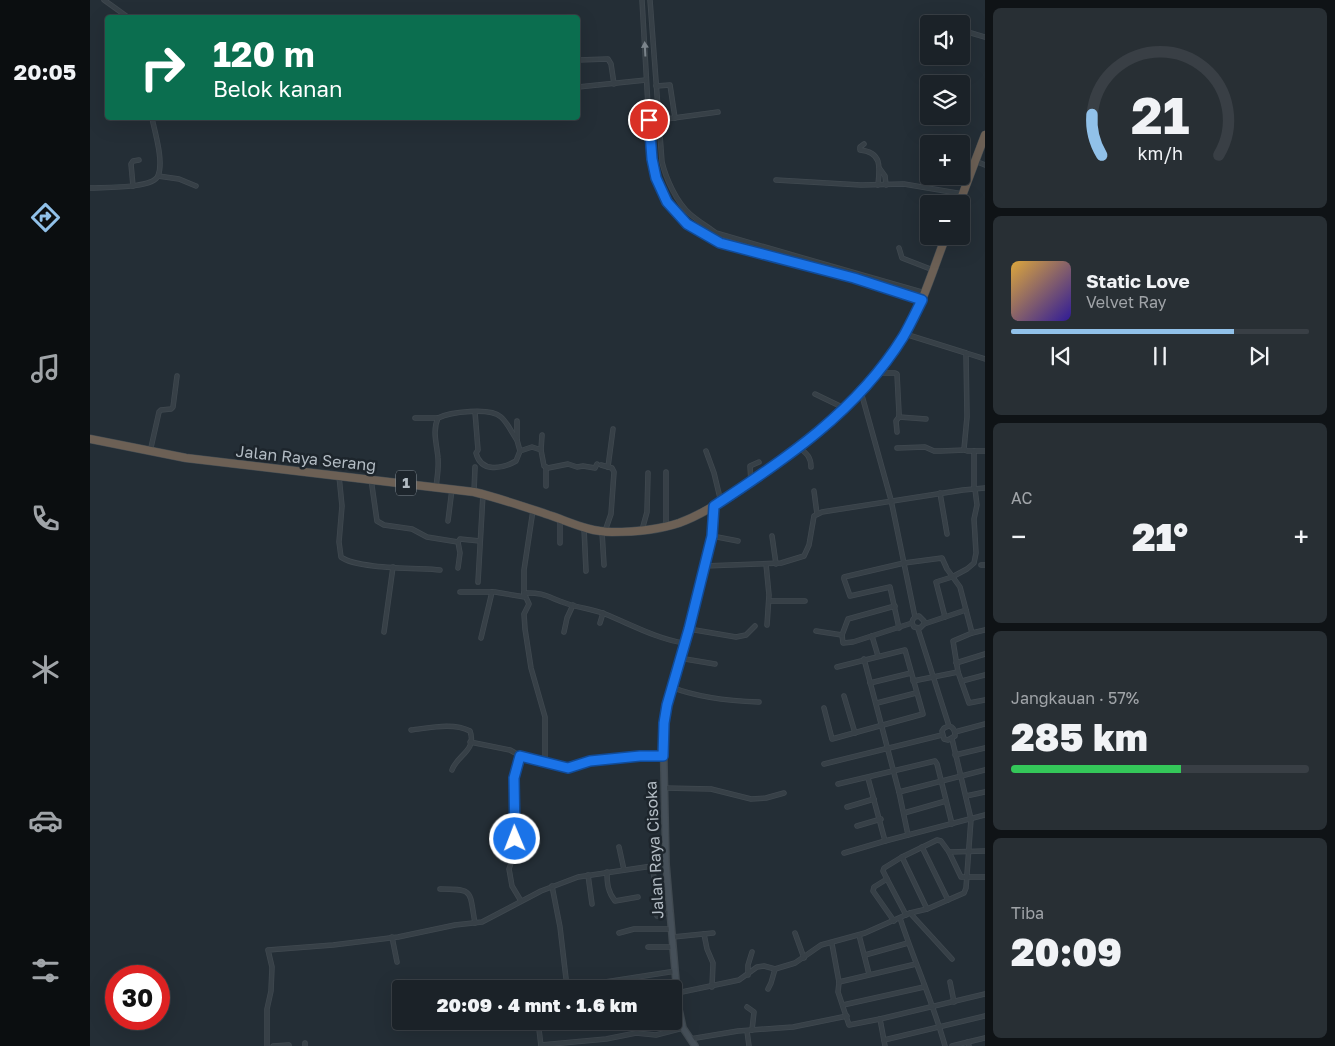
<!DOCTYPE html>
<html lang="id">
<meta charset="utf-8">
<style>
body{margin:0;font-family:"Golos Text",sans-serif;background:#282f34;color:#f1f3f6;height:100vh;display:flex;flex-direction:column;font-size:19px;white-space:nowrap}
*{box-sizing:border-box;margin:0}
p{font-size:16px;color:#a0a4a8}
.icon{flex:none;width:28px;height:28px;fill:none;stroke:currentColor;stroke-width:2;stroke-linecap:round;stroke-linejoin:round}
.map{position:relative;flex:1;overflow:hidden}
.sheet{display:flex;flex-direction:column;gap:8px;padding:8px;background:#0f1316;width:350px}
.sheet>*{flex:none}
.top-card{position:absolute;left:15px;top:15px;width:475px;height:105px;border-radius:5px;box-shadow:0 5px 20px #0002,0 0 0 1px #393f45;background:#0b6e4f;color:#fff;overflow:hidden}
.fabs{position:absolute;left:830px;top:15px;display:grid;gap:10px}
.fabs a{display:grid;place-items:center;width:50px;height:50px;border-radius:5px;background:#1b2228;box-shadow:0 5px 20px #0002,0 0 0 1px #393f45;font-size:25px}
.speed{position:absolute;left:15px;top:965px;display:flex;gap:10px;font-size:25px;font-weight:700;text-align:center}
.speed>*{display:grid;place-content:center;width:65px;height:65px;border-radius:50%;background:#1b2228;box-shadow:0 5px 20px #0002,0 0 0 1px #393f45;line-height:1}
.speed .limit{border:8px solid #d22;background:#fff;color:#111}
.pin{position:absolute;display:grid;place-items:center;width:42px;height:42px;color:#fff;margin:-21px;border:2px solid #fff;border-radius:50%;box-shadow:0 1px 5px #0007}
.me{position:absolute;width:55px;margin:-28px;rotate:359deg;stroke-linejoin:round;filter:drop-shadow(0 0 4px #0008)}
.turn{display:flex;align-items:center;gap:18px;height:105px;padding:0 25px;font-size:22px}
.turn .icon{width:65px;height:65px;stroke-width:2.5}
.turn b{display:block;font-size:35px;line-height:42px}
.big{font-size:38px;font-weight:800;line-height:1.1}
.sheet .card{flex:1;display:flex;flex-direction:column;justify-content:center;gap:8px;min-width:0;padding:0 18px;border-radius:8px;background:#282f34}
.sheet .dial{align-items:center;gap:0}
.dial svg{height:130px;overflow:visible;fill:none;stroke:#393f45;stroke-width:7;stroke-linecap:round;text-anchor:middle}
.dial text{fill:#f1f3f6;stroke:none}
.song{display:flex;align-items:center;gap:15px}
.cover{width:60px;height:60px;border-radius:8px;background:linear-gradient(135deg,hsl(40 70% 55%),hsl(250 70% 35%))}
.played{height:5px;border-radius:2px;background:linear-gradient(90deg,#91c1e9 75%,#393f45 75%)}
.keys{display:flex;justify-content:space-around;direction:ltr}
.heat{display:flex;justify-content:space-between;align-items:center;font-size:28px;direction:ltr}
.charge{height:8px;border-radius:4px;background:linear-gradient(90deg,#34c759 57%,#393f45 0)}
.trip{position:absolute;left:302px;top:980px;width:290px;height:50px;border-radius:5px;background:#1b2228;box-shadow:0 5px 20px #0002,0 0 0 1px #393f45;font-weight:800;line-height:50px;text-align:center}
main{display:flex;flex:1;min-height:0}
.menu{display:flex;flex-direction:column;width:90px;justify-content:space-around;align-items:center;background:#0b0e10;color:#a0a4a8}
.menu .icon{width:35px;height:35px}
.menu .selected{color:#91c1e9}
.menu b{font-size:22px;color:#f1f3f6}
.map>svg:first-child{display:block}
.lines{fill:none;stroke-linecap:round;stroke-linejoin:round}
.street-casing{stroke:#404950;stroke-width:5.5}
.secondary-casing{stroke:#404950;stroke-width:8}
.highway-casing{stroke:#424b52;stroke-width:9}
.street{stroke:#374047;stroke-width:4}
.secondary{stroke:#465059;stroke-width:5.5}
.highway{stroke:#6c6055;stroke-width:8}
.oneway{fill:#7b848b}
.route-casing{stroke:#114b97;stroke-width:12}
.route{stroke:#1a73e8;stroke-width:9}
.labels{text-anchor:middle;stroke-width:5;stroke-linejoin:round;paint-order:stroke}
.shield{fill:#1d252c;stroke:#858e96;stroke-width:1}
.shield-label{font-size:15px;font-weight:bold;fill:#b2bbc3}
.street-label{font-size:16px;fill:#b2bbc3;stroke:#1d252c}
</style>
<main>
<nav class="menu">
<b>20:05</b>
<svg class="icon selected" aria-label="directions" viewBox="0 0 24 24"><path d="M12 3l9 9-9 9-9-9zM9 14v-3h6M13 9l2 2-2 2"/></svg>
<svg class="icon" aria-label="music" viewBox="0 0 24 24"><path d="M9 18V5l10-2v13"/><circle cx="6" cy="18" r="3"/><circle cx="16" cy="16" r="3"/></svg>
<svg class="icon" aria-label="phone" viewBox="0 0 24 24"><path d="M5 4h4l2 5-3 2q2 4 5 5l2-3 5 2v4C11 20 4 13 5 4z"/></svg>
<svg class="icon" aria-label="climate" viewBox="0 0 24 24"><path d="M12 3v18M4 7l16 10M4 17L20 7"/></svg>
<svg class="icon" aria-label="car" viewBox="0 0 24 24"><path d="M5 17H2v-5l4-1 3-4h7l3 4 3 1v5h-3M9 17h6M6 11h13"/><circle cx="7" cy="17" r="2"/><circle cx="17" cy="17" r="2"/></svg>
<svg class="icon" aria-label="filters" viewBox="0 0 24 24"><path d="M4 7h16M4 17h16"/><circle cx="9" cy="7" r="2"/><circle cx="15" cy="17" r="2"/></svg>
</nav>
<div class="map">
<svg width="895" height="1046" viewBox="0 0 895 1046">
<rect width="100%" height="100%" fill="#242e36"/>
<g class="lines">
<g class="street-casing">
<g id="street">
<polyline points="14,0 39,18"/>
<path d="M552,0L561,159C567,183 577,208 597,224C629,250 680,256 719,267C757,277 794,288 832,300"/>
<path d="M560,0L572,162C576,179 587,203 600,214C608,221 618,227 626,233L835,293"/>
<polyline points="835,25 839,27"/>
<polyline points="871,30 895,37"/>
<polyline points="488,60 518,59 521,64 524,84"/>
<polyline points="566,86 580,85 585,118"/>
<polyline points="488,87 556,80"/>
<polyline points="569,120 628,112"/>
<path d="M774,144L770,147V150C792,152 790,167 788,185"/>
<polyline points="885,161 895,165"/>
<polyline points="790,169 795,176 796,185"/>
<polyline points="68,176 89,179 106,186"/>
<polyline points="686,180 771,185 814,184 873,194"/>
<polyline points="43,186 41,164 43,161 49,160"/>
<path d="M0,188C13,187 62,189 68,176C74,161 65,133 62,118"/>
<polyline points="809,248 812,258 843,270"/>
<polyline points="815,334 876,353 877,417 874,449 877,451 895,451"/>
<polyline points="876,353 895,359"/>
<polyline points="787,373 805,373 807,374 809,413 809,417 806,421 807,432"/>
<path d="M771,392L801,500L825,617C822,620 821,622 824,627L830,628L834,624V621L829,616L825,617"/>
<polyline points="725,394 754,408"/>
<path d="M385,412L388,450L386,453C391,473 412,469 426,461L430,451L442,447L451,450L454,466L458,468L478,464L487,467L493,466L505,468L507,464"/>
<polyline points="809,417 836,419"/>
<polyline points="325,418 348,418"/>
<polyline points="427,421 427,440 430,451"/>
<path d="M709,447C717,454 721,457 721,467"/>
<polyline points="807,448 835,447 844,451 851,451 875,450"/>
<polyline points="451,450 452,435"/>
<polyline points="616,451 624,473 631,502"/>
<polyline points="884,451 884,489"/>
<polyline points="60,452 69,412 71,410 81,409 83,407 87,376"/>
<polyline points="511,465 522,468 524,472 521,514 515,531"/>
<polyline points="456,467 456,486"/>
<polyline points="518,467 523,429"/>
<polyline points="576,472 576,526"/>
<path d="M249,476L252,506L249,542L251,557C266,569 328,568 350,570"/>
<polyline points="281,479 287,521 294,525 322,529 337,537 368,542 370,553 368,568"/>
<polyline points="661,482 660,466 669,462"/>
<path d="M346,487C347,478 349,468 348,458C347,445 342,431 348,418C360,412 400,407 411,417C417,422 422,433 427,440"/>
<polyline points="724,491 727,514"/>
<polyline points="384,492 385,467"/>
<polyline points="850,493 857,534"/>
<polyline points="443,510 434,570 434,593 439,604 434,614 435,629 441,668 455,717 455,761"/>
<polyline points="470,519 470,543"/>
<polyline points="358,521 362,489"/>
<polyline points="494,528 496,571"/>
<polyline points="552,530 557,512 558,473"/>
<polyline points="512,532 514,565"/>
<polyline points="622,536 648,541"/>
<polyline points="682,536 686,564"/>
<polyline points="368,542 370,539 390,541"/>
<polyline points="676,564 679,595 677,625"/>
<polyline points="891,565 895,565"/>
<polyline points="614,566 691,563 714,556 719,545 724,516 732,512 873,490 895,488"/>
<polyline points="388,582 393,494"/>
<polyline points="370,592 405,592 435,597"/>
<path d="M434,593C455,592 459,598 478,604C490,608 502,609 515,614C540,624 567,639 594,643"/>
<polyline points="679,601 715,601"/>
<polyline points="805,606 758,619 752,635 753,643 763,642 822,623"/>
<polyline points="855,617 846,582 862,577 877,569 884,563 886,553 884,519 887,505 885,489"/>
<polyline points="510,623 513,613"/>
<polyline points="834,624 876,610 882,633 895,630"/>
<polyline points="809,628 800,587 760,596 754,579 754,577 814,563 852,558 857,569 870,587 876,610"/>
<polyline points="599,629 646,637 656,635 665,626"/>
<path d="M828,629L859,726C864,727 865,731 865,736L858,740L854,739L852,731L854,728L859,726"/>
<polyline points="726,631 752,635"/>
<polyline points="294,632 303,567"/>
<polyline points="474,632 477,618 483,605"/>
<polyline points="882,633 863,641 868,672 879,703 895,700"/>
<polyline points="782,636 788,656"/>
<polyline points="391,638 402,592"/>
<polyline points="589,658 625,664"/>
<polyline points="774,659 809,792 818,835"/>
<polyline points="866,663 895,654"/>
<polyline points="823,681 868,672"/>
<polyline points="872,681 895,675"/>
<polyline points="780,683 821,673"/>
<path d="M581,687C609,698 639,701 669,702"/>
<polyline points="754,696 765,733"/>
<polyline points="787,703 826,693"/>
<polyline points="734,708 742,739 833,714 815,650 747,667"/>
<path d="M321,730C339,728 363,722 380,731C387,751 367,755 362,770"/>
<polyline points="865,732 895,724"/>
<polyline points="380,742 420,750 436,759 464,763 474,767 500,761 550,756 573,756"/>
<polyline points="865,755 895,748"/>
<polyline points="430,757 424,778 425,851 419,869 422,886 431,901"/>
<polyline points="734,764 852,735"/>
<polyline points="778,778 795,841"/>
<polyline points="748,784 845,761 847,764 862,824"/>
<polyline points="574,788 621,789 661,799 676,798 694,793"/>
<polyline points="809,792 895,770"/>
<polyline points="876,796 895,792"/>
<polyline points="757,807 784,799"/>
<polyline points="814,813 856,801"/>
<polyline points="767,826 791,819"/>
<polyline points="529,847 534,870"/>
<polyline points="832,847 858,900"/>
<polyline points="859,852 871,877 895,877"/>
<polyline points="754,853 795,841 895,815"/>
<polyline points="812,857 837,909"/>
<polyline points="562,867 566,887"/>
<path d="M517,872C517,884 518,892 525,901L548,897"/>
<polyline points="498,875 502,904"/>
<polyline points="797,879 816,915"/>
<polyline points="462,886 470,927 477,987"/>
<path d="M350,889C385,889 379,891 385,923"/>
<polyline points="820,913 862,959"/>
<polyline points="567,916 581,912"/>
<path d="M810,918C824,961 843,1002 855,1046"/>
<polyline points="804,921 783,891 784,887 797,879 793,871 794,868 812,857 847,840 851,841 859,852 895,851"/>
<polyline points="529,933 544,929 582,929"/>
<polyline points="705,933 714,958"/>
<polyline points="614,934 617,949 623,963 622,987"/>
<polyline points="769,935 779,974"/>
<polyline points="302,937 307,962"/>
<polyline points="583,937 623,933"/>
<polyline points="742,944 749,982 748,992 759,1025 790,1019"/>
<polyline points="558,947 584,947"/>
<polyline points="775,955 818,943"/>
<polyline points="658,975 658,965 662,952"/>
<polyline points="749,982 826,964"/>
<polyline points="860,982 864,1002"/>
<polyline points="431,989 440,982 443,984 444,989"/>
<polyline points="470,989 586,971"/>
<polyline points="678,989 681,983 685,969"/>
<polyline points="587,993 649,980 667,967 674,966 685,969 705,963 731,945 775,933 820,913 837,909 874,893 876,888 881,819 862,739"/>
<polyline points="753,1005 834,987"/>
<polyline points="657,1007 664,1012 662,1030"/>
<polyline points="448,1021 451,1046"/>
<polyline points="657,1031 659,1046"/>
<polyline points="600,1039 648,1031 703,1027 757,1016"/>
<polyline points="794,1040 895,1016"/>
<polyline points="878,1042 895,1038"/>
<polyline points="215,1043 215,1046"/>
<polyline points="451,1045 516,1039 546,1033 566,1035 593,1028"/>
<polyline points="177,1046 177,1009 181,991 182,967 178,950 243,945 308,937 365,925 392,922 451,891 488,877 576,864"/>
<polyline points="183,1046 199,1045 199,1046"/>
<polyline points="795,1046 790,1019 895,994"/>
<polyline points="862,1046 878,1042 879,1046"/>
</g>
</g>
<g class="secondary-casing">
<polyline id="secondary" points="605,1046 593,1028 588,1005 576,864 573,723 577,705 599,629 622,536 625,506"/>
</g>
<g class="highway-casing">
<g id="highway">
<polyline points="869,204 895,135"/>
<path d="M0,439L96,458L384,492C409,498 432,506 456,514C478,521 498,532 522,532C544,532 568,530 589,523C614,514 636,498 658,484C717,444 770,403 809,343C831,311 842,272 856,236"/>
</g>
</g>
<use href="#street" class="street"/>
<use href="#secondary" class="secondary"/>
<use href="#highway" class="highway"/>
</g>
<defs><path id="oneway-solid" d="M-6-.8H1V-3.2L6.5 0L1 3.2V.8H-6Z" transform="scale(1.25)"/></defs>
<use class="oneway" href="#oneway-solid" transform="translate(555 49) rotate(-93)"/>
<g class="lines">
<g class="route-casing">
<path id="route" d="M425,839L424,778L430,756L478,768L500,761L550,756H573L574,723L577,705L599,629L622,536L624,506C696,459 767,411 813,337C820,325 826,312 832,300L764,278L630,243L597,224L577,202L566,178L562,159L559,120"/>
</g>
<use href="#route" class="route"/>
</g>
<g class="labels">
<rect class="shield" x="306" y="470.5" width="20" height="25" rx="4"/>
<g class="shield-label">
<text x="316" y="488">1</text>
</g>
<g class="street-label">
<text transform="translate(216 458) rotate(6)" y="6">Jalan Raya Serang</text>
<text transform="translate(564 850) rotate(-93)" y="6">Jalan Raya Cisoka</text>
</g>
</g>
</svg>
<div class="fabs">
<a><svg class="icon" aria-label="sound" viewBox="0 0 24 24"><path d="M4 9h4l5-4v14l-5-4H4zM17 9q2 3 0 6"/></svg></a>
<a><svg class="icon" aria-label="layers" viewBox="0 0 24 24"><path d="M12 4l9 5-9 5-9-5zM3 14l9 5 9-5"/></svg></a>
<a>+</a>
<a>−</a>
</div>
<div class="speed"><div class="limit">30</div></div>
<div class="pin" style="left:559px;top:120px;background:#d93025"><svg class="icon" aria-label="arrive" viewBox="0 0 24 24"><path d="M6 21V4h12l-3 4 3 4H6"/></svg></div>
<svg class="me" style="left:425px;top:839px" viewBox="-20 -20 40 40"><circle r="17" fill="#1a73e8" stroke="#fff" stroke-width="3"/><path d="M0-11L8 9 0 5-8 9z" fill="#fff"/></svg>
<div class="trip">20:09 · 4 mnt · 1.6 km</div>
<div class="top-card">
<div class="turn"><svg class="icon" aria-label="right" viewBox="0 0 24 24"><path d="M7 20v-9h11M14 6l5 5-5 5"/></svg><div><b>120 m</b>Belok kanan</div></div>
</div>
</div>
<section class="sheet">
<div class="card dial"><svg viewBox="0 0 100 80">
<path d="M14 69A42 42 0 1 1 86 69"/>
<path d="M14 69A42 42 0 0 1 8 44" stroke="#91c1e9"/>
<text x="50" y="56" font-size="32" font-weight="700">21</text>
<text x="50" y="72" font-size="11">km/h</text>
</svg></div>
<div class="card">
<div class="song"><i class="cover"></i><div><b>Static Love</b><p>Velvet Ray</p></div></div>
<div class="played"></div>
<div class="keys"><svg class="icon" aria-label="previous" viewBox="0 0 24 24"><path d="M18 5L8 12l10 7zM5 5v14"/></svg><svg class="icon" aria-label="pause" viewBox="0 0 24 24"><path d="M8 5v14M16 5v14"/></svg><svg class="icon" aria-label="next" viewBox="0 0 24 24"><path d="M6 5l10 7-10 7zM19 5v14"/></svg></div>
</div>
<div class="card"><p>AC</p>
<div class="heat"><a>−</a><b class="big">21°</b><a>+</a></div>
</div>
<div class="card"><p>Jangkauan · 57%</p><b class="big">285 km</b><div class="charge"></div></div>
<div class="card"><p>Tiba</p><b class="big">20:09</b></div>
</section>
</main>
